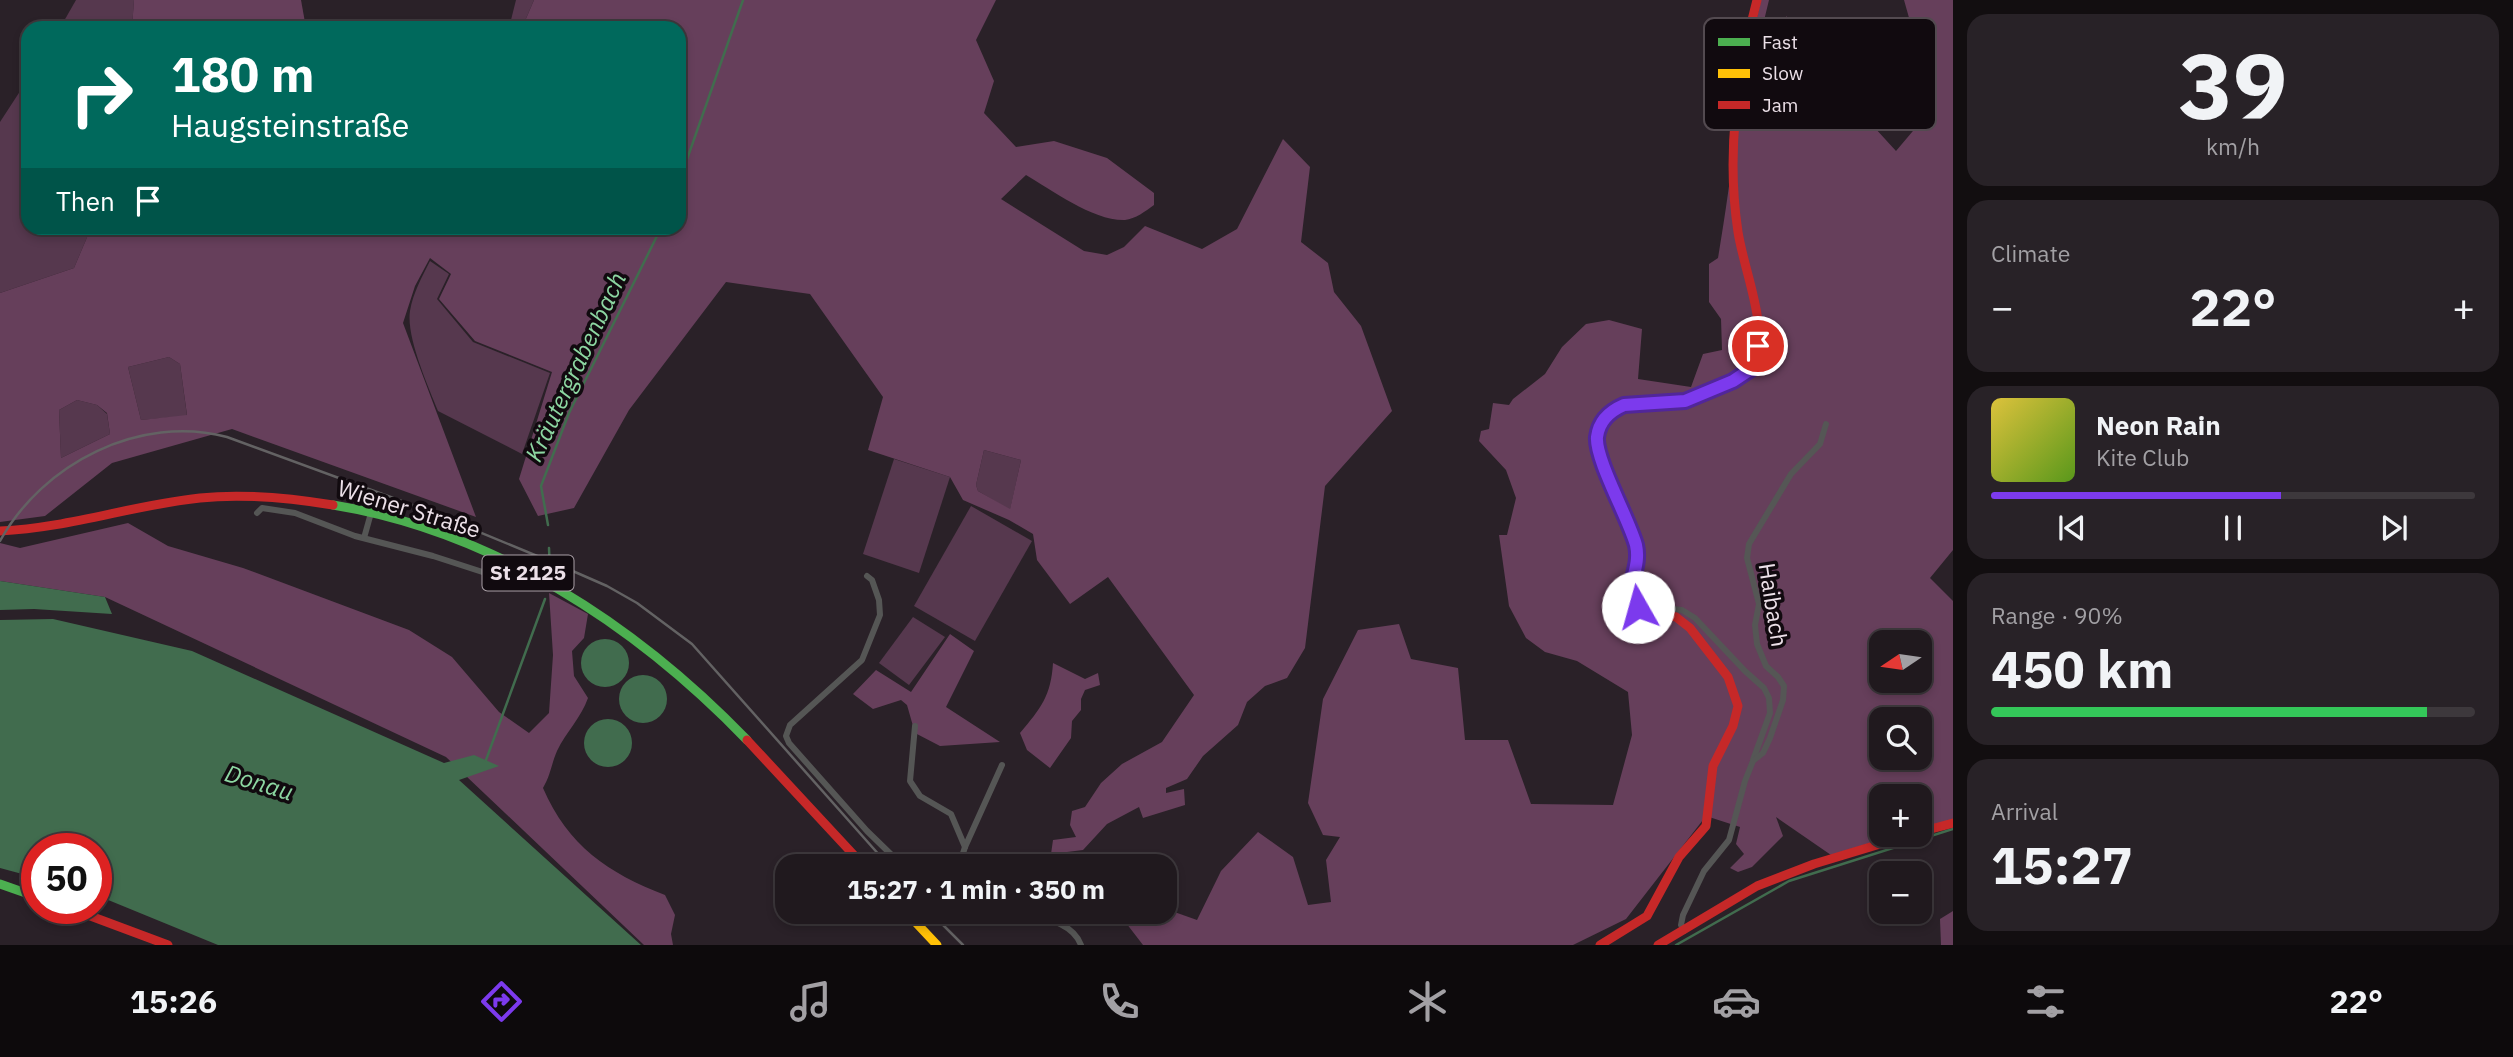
<!DOCTYPE html>
<meta charset="utf-8">
<style>
body{margin:0;font-family:"IBM Plex Sans",sans-serif;background:#282227;color:#f1f3f6;height:100vh;display:flex;flex-direction:column;font-size:26px;white-space:nowrap}
*{box-sizing:border-box;margin:0}
p{font-size:23px;color:#a2a0a4}
.icon{flex:none;width:38px;height:38px;fill:none;stroke:currentColor;stroke-width:2;stroke-linecap:round;stroke-linejoin:round}
.map{position:relative;flex:1;overflow:hidden}
.sheet{display:flex;flex-direction:column;gap:14px;padding:14px;background:#120e10;width:560px}
.sheet>*{flex:none}
.top-card{position:absolute;left:21px;top:21px;width:665px;height:214px;border-radius:21px;box-shadow:0 4px 10px #0003,0 0 0 2px #3d383c;background:#00695c;color:#fff;overflow:hidden}
.needle{width:46px;rotate:257deg}
.buttons{position:absolute;left:1869px;top:630px;display:grid;gap:14px}
.buttons a{display:grid;place-items:center;width:63px;height:63px;border-radius:14px;background:#20191e;box-shadow:0 4px 10px #0003,0 0 0 2px #3d383c;font-size:35px}
.speed{position:absolute;left:21px;top:833px;display:flex;gap:14px;font-size:35px;font-weight:700;text-align:center}
.speed>*{display:grid;place-content:center;width:91px;height:91px;border-radius:50%;background:#20191e;box-shadow:0 4px 10px #0003,0 0 0 2px #3d383c;line-height:1}
.speed .limit{border:10px solid #d22;background:#fff;color:#111}
.pin{position:absolute;display:grid;place-items:center;width:60px;height:60px;color:#fff;margin:-30px;border:4px solid #fff;border-radius:50%;box-shadow:0 2px 7px #0007}
.me{position:absolute;width:77px;margin:-38px;rotate:353deg;stroke-linejoin:round;filter:drop-shadow(0 0 5px #0008)}
.turn{display:flex;align-items:center;gap:24px;height:147px;padding:0 35px;font-size:32px}
.turn .icon{width:91px;height:91px;stroke-width:2.5}
.turn b{display:block;font-size:49px;line-height:60px}
.then{display:flex;align-items:center;height:66px;padding:0 35px;background:#0003;gap:14px;font-size:26px}
.big{font-size:52px;font-weight:700;line-height:1.1}
.sheet .widget{flex:1;display:flex;flex-direction:column;justify-content:center;gap:10px;min-width:0;padding:0 24px;border-radius:21px;background:#282227}
.sheet .dial{align-items:center;gap:0}
.dial b{font-size:91px;line-height:1}
.song{display:flex;align-items:center;gap:21px}
.cover{width:84px;height:84px;border-radius:10px;background:linear-gradient(135deg,hsl(50 70% 55%),hsl(90 70% 35%))}
.played{height:7px;border-radius:4px;background:linear-gradient(90deg,#7c3aed 60%,#3d383c 60%)}
.keys{display:flex;justify-content:space-around;direction:ltr}
.heat{display:flex;justify-content:space-between;align-items:center;font-size:38px;direction:ltr}
.charge{height:10px;border-radius:5px;background:linear-gradient(90deg,#34c759 90%,#3d383c 0)}
.trip{position:absolute;left:775px;top:854px;width:402px;height:70px;border-radius:21px;background:#20191e;box-shadow:0 4px 10px #0003,0 0 0 2px #3d383c;font-weight:700;line-height:70px;text-align:center}
.dock{display:flex;height:112px;justify-content:space-around;align-items:center;background:#0d0a0c;color:#a2a0a4}
.dock .icon{width:49px;height:49px}
.dock .current{color:#7c3aed}
.dock b{font-size:32px;color:#f1f3f6}
main{display:flex;flex:1;min-height:0}
.map>svg:first-child{display:block}
.green{fill:#56384e}
.forest{fill:#663f5b;fill-rule:evenodd}
.water{fill:#416c4e}
.lines{fill:none;stroke-linecap:round;stroke-linejoin:round}
.stream{stroke:#416c4e;stroke-width:2.5}
.street{stroke:#555655;stroke-width:6}
.fast{stroke:#4caf50;stroke-width:9}
.slow{stroke:#ffc107;stroke-width:9}
.jam{stroke:#c62828;stroke-width:9}
.rail{stroke:#636263;stroke-width:2.5}
.route-casing{stroke:#51269a;stroke-width:18}
.route{stroke:#7c3aed;stroke-width:12}
.labels{text-anchor:middle;stroke-width:7;stroke-linejoin:round;paint-order:stroke}
.shield{fill:#110a0f;stroke:#aaa0a7;stroke-width:2}
.shield-label{font-size:21px;font-weight:bold;fill:#ece0e8}
.street-label{font-size:23px;fill:#ece0e8;stroke:#110a0f}
.water-label{font-size:24px;font-style:italic;fill:#8dd7a2;stroke:#110a0f}
.key{fill:#110a0f;stroke:#534a50;stroke-width:2}
.key-label{font-size:19px;fill:#ece0e8}
</style>
<main>
<div class="map">
<svg width="1953" height="945" viewBox="0 0 1953 945">
<rect width="100%" height="100%" fill="#2a2128"/>
<g class="green">
<polygon points="76,0 134,0 132,28 60,28"/>
<polygon points="516,0 534,0 522,28 509,28"/>
<polygon points="28,79 28,228 91,228 74,268 0,293 0,122"/>
<path d="M430,261L449,274L437,299L473,342L550,373L522,454L438,411C428,386 406,337 410,311C413,293 422,277 430,261Z"/>
<polygon points="169,357 180,364 187,416 141,420 128,367"/>
<polygon points="77,400 97,405 107,414 110,434 61,458 59,410"/>
<polygon points="984,450 1021,460 1010,510 978,491 976,485"/>
<polygon points="894,459 950,477 919,573 863,554"/>
<polygon points="971,506 1032,541 975,641 914,606"/>
<polygon points="913,617 945,637 909,685 879,663"/>
</g>
<g class="forest">
<polygon points="134,0 301,0 306,28 132,28"/>
<path d="M534,0H996L976,40L994,81L984,113L1016,147L1054,141L1107,158L1154,193V205C1146,211 1135,219 1125,220C1093,221 1052,190 1026,175L1001,199L1084,251L1107,255L1124,247L1145,226L1202,249L1237,229L1283,139L1310,167L1301,242L1328,263L1334,292L1361,326L1392,411L1325,486L1305,648L1287,678L1265,686L1247,702L1238,725L1203,756L1187,779L1166,788V793L1184,789L1185,805L1143,818L1139,807L1107,824L1083,850L1051,854L1053,840L1076,837L1070,825L1072,811L1085,807L1101,783L1122,764L1162,742L1194,695L1108,577L1070,604L1037,560L1033,534L1009,520L963,500L950,477L868,450L883,397L810,294L726,282L629,410L574,508L538,516L519,479L552,372L475,341L439,299L451,274L430,258L415,286L403,323L476,517L232,429L112,463L45,516L0,522V293L74,268L91,228H679V28H522ZM169,357L180,364L187,415L141,420L128,367ZM77,400L97,405L107,413L110,434L61,458L59,410ZM984,450L1021,460L1010,509L978,491L976,485Z"/>
<path d="M1761,0H1769L1761,33L1787,37L1786,16L1810,43L1842,92L1896,151L1918,125L1926,78L1904,0H1953V550L1930,578L1953,601V821L1920,829V796H1881V835H1896L1831,855L1776,817L1783,836L1752,867L1738,872L1730,868L1744,854L1736,844L1740,827L1706,816L1626,919L1573,945H1143L1123,919L1107,912H1166V909L1197,920L1221,871L1258,832L1293,857L1308,905L1331,902L1326,860L1340,837L1323,835L1308,803L1323,699L1358,630L1399,624L1411,659L1458,668L1465,740H1508L1531,804L1613,805L1632,735L1628,692L1577,661L1545,652L1526,638L1509,606L1499,535H1507L1516,498L1506,470L1479,441L1481,431L1489,429L1493,403L1509,405L1513,399L1545,374L1562,347L1586,324L1609,320L1642,329L1638,379L1691,387L1703,354L1722,350L1721,319L1709,302V264L1718,258C1733,172 1740,85 1761,0ZM1881,642H1920V681H1881ZM1881,719H1920V758H1881Z"/>
<path d="M128,523L168,546L243,568L409,630L452,657L499,712L529,733L549,713L553,655L549,593L588,614L584,638L572,651L574,676L588,698C581,718 566,732 557,751C551,765 551,774 543,788C568,846 608,873 665,895L675,915L671,934L673,945H644L446,757L105,597L0,581V543L20,548Z"/>
<polygon points="950,634 974,651 946,707 1000,742 940,746 915,733 907,705 901,700 873,709 853,694 876,670 911,692"/>
<path d="M1053,663L1085,679L1098,673L1100,685L1085,690L1081,699V710L1072,721L1071,738L1050,768L1027,750L1020,733C1041,708 1051,696 1053,663Z"/>
<polygon points="1953,911 1953,945 1941,945 1940,919"/>
</g>
<g class="water">
<polygon points="0,581 105,597 112,614 34,609 0,610"/>
<polygon points="53,619 192,651 444,763 474,755 499,766 459,780 641,945 218,945 96,895 96,849 37,849 37,878 0,868 0,620"/>
<circle cx="605" cy="663" r="24"/>
<circle cx="643" cy="699" r="24"/>
<circle cx="608" cy="743" r="24"/>
</g>
<g class="lines">
<g class="stream">
<polyline points="679,182 743,0"/>
<polyline points="548,525 541,486 569,413 661,228"/>
<polyline points="549,548 550,573"/>
<polyline points="486,760 545,599"/>
<polyline points="1676,945 1789,881 1953,829"/>
</g>
<g class="street">
<polyline points="257,513 262,508 295,513 355,536 433,556 529,587 537,578"/>
<polyline points="364,538 371,513"/>
<polyline points="867,576 872,580 879,600 880,615 862,660 790,725 786,736 789,743 867,831 903,866"/>
<polyline points="1651,612 1652,607 1682,610 1695,618 1745,671 1764,688 1769,698 1770,713 1753,760"/>
<polyline points="915,726 910,781 920,796 951,814 965,847"/>
<polyline points="959,866 965,847 1002,765"/>
<path d="M1020,912C1041,918 1072,921 1081,945"/>
<polyline points="1684,931 1681,925 1683,915 1704,871 1729,840 1745,781 1753,761 1763,753 1770,738 1783,700 1784,686 1778,677 1766,666 1757,644 1755,625 1759,604 1747,558 1749,544 1791,474 1820,444 1826,424"/>
</g>
<g class="fast">
<path d="M1619,502L1598,447C1593,395 1646,408 1678,403C1701,399 1747,381 1756,358C1760,347 1759,332 1758,321"/>
<path d="M333,505C493,531 636,625 747,740"/>
<polyline points="0,884 37,897"/>
</g>
<polyline class="slow" points="906,912 937,945"/>
<g class="jam">
<path d="M1757,0C1737,77 1726,153 1738,232C1743,262 1754,290 1758,321"/>
<path d="M0,531C68,528 133,505 200,498C245,493 290,498 333,505"/>
<polyline points="747,740 864,866"/>
<polyline points="1920,832 1953,823"/>
<polyline points="69,908 168,945"/>
<polyline points="1600,945 1647,916 1679,857 1706,826 1713,766 1733,726 1738,706 1728,677 1690,628 1676,617 1644,610 1632,599 1636,546 1619,502"/>
<polyline points="1658,945 1757,886 1814,864 1910,835"/>
</g>
<g class="rail">
<path d="M0,541C43,463 140,414 227,437L426,510L559,565L607,586L637,603L692,644L889,866"/>
<polyline points="930,912 963,945"/>
</g>
</g>
<g class="lines">
<g class="route-casing">
<path id="route" d="M1638,607L1630,593C1632,576 1640,563 1636,545C1629,519 1595,459 1597,437C1599,421 1610,411 1624,405L1685,401L1733,381L1751,369L1758,346"/>
</g>
<use href="#route" class="route"/>
</g>
<g class="labels">
<rect class="shield" x="482.5" y="555.5" width="91" height="35" rx="5"/>
<g class="shield-label">
<text x="528" y="580">St 2125</text>
</g>
<g class="street-label">
<text transform="translate(409 509) rotate(17)" y="8">Wiener Straße</text>
<text transform="translate(1773 605) rotate(81)" y="8">Haibach</text>
</g>
<g class="water-label">
<text transform="translate(576 367) rotate(-65)" y="8">Kräutergrabenbach</text>
<text transform="translate(259 783) rotate(17)" y="8">Donau</text>
</g>
</g>
<rect x="1704" y="18" width="232" height="112" rx="10" class="key"/>
<rect x="1718" y="38" width="32" height="8" fill="#4caf50"/>
<rect x="1718" y="69" width="32" height="9" fill="#ffc107"/>
<rect x="1718" y="101" width="32" height="8" fill="#c62828"/>
<g class="key-label">
<text x="1762" y="49">Fast</text>
<text x="1762" y="80">Slow</text>
<text x="1762" y="112">Jam</text>
</g>
</svg>
<div class="buttons">
<a><svg class="needle" viewBox="-14 -14 28 28"><path d="M0-13l5 13h-10z" fill="#e53935"/><path d="M0 13l5-13h-10z" fill="#a2a0a4"/></svg></a>
<a><svg class="icon" aria-label="search" viewBox="0 0 24 24"><circle cx="10" cy="10" r="6"/><path d="M15 15l6 6"/></svg></a>
<a>+</a>
<a>−</a>
</div>
<div class="speed"><div class="limit">50</div></div>
<div class="pin" style="left:1758px;top:346px;background:#d93025"><svg class="icon" aria-label="arrive" viewBox="0 0 24 24"><path d="M6 21V4h12l-3 4 3 4H6"/></svg></div>
<svg class="me" style="left:1638px;top:607px" viewBox="-20 -20 40 40"><circle r="19" fill="#fff"/><path d="M0-13L10 11 0 6-10 11z" fill="#7c3aed"/></svg>
<div class="trip">15:27 · 1 min · 350 m</div>
<div class="top-card">
<div class="turn"><svg class="icon" aria-label="right" viewBox="0 0 24 24"><path d="M7 20v-9h11M14 6l5 5-5 5"/></svg><div><b>180 m</b>Haugsteinstraße</div></div>
<div class="then">Then<svg class="icon" aria-label="arrive" viewBox="0 0 24 24"><path d="M6 21V4h12l-3 4 3 4H6"/></svg></div>
</div>
</div>
<section class="sheet">
<div class="widget dial"><b>39</b><p>km/h</p></div>
<div class="widget"><p>Climate</p>
<div class="heat"><a>−</a><b class="big">22°</b><a>+</a></div>
</div>
<div class="widget">
<div class="song"><i class="cover"></i><div><b>Neon Rain</b><p>Kite Club</p></div></div>
<div class="played"></div>
<div class="keys"><svg class="icon" aria-label="previous" viewBox="0 0 24 24"><path d="M18 5L8 12l10 7zM5 5v14"/></svg><svg class="icon" aria-label="pause" viewBox="0 0 24 24"><path d="M8 5v14M16 5v14"/></svg><svg class="icon" aria-label="next" viewBox="0 0 24 24"><path d="M6 5l10 7-10 7zM19 5v14"/></svg></div>
</div>
<div class="widget"><p>Range · 90%</p><b class="big">450 km</b><div class="charge"></div></div>
<div class="widget"><p>Arrival</p><b class="big">15:27</b></div>
</section>
</main>
<nav class="dock">
<b>15:26</b>
<svg class="icon current" aria-label="directions" viewBox="0 0 24 24"><path d="M12 3l9 9-9 9-9-9zM9 14v-3h6M13 9l2 2-2 2"/></svg>
<svg class="icon" aria-label="music" viewBox="0 0 24 24"><path d="M9 18V5l10-2v13"/><circle cx="6" cy="18" r="3"/><circle cx="16" cy="16" r="3"/></svg>
<svg class="icon" aria-label="phone" viewBox="0 0 24 24"><path d="M5 4h4l2 5-3 2q2 4 5 5l2-3 5 2v4C11 20 4 13 5 4z"/></svg>
<svg class="icon" aria-label="climate" viewBox="0 0 24 24"><path d="M12 3v18M4 7l16 10M4 17L20 7"/></svg>
<svg class="icon" aria-label="car" viewBox="0 0 24 24"><path d="M5 17H2v-5l4-1 3-4h7l3 4 3 1v5h-3M9 17h6M6 11h13"/><circle cx="7" cy="17" r="2"/><circle cx="17" cy="17" r="2"/></svg>
<svg class="icon" aria-label="filters" viewBox="0 0 24 24"><path d="M4 7h16M4 17h16"/><circle cx="9" cy="7" r="2"/><circle cx="15" cy="17" r="2"/></svg>
<b>22°</b>
</nav>
